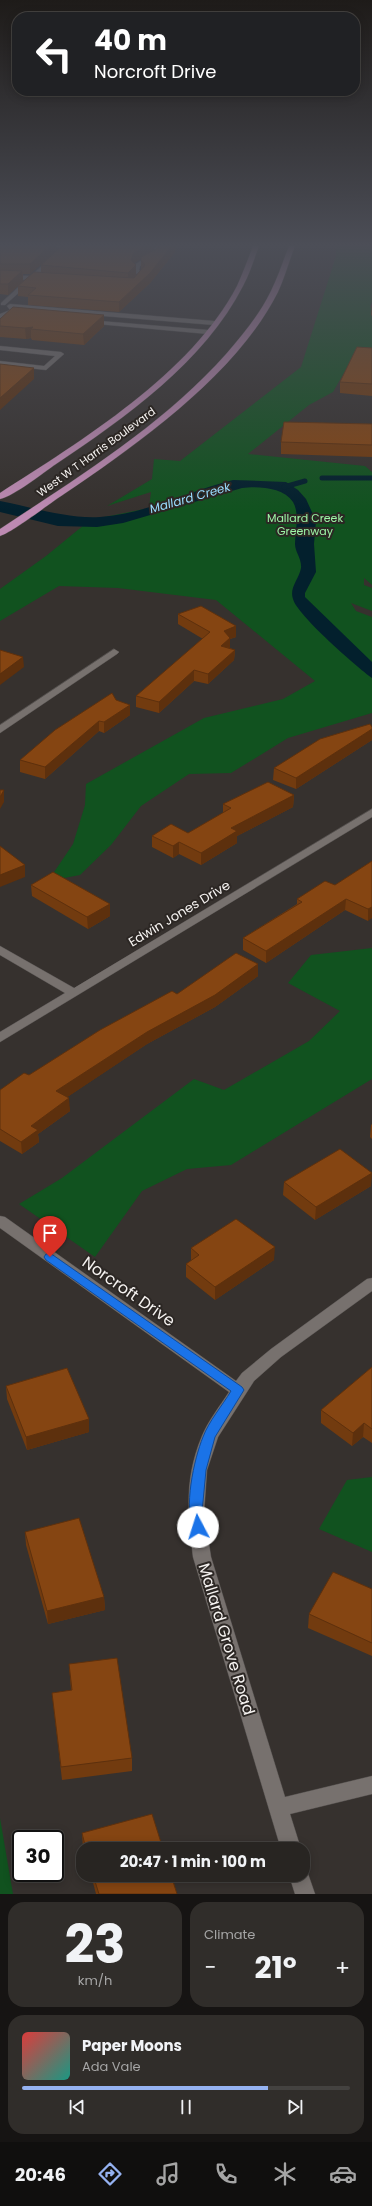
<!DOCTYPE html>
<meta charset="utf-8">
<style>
body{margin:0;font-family:Poppins,sans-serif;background:#302d2a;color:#f1f3f6;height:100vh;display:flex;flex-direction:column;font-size:15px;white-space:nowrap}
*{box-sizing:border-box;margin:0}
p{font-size:13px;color:#a5a5a5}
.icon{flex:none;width:22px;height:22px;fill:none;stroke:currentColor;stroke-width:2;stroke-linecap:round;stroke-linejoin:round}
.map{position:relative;height:1894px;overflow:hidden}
.side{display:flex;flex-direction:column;gap:8px;padding:8px;background:#161413;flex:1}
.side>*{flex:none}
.banner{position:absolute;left:12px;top:12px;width:348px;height:84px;border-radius:16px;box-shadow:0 2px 10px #0003,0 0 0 1px #444240;background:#202124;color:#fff;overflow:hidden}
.speed{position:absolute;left:12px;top:1830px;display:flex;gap:8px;font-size:20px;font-weight:700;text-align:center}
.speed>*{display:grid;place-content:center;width:52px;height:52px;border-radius:50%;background:#282522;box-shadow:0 2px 10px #0003,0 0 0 1px #444240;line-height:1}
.speed .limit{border:2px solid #111;border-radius:6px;background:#fff;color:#111}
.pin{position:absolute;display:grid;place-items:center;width:34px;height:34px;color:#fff;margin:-41px -17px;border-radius:50% 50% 50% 0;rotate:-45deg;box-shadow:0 0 4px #0007}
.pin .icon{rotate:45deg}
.me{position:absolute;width:44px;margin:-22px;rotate:355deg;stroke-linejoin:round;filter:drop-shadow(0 0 3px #0008)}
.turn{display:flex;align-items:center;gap:14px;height:84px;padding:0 16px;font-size:18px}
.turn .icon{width:52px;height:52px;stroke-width:2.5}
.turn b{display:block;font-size:28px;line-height:34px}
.big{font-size:30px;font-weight:700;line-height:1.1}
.side .tile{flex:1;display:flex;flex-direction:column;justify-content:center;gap:6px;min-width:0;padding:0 14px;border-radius:16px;background:#302d2a}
.side .dial{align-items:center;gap:0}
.dial b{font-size:52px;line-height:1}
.song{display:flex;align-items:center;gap:12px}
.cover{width:48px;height:48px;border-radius:6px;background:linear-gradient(135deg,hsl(0 70% 55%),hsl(170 70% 35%))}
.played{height:4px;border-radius:2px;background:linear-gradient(90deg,#95b2f1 75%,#444240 75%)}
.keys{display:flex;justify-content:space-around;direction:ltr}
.heat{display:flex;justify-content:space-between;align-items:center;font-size:22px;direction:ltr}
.side .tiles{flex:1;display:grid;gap:8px;grid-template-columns:1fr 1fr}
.tile:last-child{grid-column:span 2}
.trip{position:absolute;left:76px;top:1842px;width:234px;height:40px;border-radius:16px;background:#282522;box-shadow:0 2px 10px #0003,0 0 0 1px #444240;font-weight:700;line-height:40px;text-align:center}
.tab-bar{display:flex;height:64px;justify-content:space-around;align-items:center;background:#100f0e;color:#a5a5a5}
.tab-bar .icon{width:28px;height:28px}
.tab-bar .current{color:#95b2f1}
.tab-bar b{font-size:18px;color:#f1f3f6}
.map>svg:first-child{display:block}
.green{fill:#11521f}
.water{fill:#03202d}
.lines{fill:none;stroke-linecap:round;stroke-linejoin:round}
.stream{stroke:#03202d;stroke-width:5}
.lane-casing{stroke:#514d4b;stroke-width:1}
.street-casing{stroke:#514d4b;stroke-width:1}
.primary-casing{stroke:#514d4b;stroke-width:1}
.lane{fill:#77716e;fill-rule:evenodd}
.street{fill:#77716e;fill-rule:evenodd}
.primary{fill:#bd8ab2;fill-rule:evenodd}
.wall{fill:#723b0f;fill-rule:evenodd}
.shaded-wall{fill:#5d300d}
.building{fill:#854512;stroke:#5d300d}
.route{fill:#1a73e8;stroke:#114b97}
.labels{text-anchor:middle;stroke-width:4;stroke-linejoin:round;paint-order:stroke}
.far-street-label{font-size:11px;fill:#f6f3f1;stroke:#2c2724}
.far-park-label{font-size:11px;fill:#9df4a6;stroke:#2c2724}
.far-water-label{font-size:12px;font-style:italic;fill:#99dcfe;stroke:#2c2724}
.street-label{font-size:13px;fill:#f6f3f1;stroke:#2c2724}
.near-street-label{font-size:16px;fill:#f6f3f1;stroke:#2c2724}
</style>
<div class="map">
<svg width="372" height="1894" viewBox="0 0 372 1894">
<rect width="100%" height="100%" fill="#36312e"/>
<g class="green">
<polygon points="336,246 372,246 372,302 370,307 372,308 372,348 352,359 333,392 309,405 248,454 365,466 372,472 372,585 364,578 364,585 372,588 372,611 351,603 356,611 372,617 372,713 288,738 231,773 189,774 141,806 111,845 80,875 48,881 73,844 85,805 86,784 204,718 283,699 315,681 216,600 118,588 59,586 0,621 0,589 46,556 90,520 149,508 151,492 107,506 152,479 154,459 180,461 301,367 336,256"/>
<polygon points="372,948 372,1079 231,1165 187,1169 142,1191 95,1257 19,1204 62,1178 194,1079 224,1090 309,1041 340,1011 288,983 311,955"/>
<polygon points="372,1477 372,1552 319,1529 347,1480"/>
<polygon points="0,1818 13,1894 0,1894"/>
</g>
<path class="water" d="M233,480L286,482L298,490L306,499L316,521L314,544L316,572L305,593V597L372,662V678C357,667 297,615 293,599C289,588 299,579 301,568C302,559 295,552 295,544C295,532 300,514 293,502C283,487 258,486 242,488L123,523L97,527L58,526L0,512V501C32,507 67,519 100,517C146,514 188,491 233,480Z"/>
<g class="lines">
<g class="stream">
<polyline points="322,478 372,478"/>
<polyline points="284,487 305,481"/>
</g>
<g class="lane-casing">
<g id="lane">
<polygon points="54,246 70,246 71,247 68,249"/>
<polygon points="0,275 33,276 36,278 33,280 0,279"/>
<polygon points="0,346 61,352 64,354 46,370 0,365 0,361 44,366 55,356 0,350"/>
</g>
</g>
<g class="street-casing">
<g id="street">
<polygon points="64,246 71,246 5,305 1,305 1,303"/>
<polygon points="156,246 162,246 157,256 140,266 139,270 144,275 135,285 131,285 130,284 138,275 133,270 134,265 152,254"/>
<polygon points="10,304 214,321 217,323 214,325 17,309 14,313 0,318 0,314 10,310 7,306"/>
<polygon points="88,320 208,330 211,332 208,334 86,323 85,322"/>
<polygon points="114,649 119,652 117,654 0,733 0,725"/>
<polygon points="372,809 372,817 0,1042 0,1032 65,993 0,955 0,946 74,988"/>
<path d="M0,1216L5,1217L236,1381L242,1373L271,1349L367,1279L372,1278V1291L281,1357L254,1381L218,1437L207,1470L204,1512L211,1557L285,1797L372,1776V1794L290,1814L301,1849H281L193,1557C188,1513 184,1479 202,1436C208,1421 220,1406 229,1392L0,1228Z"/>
<polygon points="303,1867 306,1868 315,1894 295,1894 289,1875 303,1875"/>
</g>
</g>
<g class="primary-casing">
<g id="primary">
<path d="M253,246H259C254,259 250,273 243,286C205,361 125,418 56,464C43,473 14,496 0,499V493C81,441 191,374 237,286C243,273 248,259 253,246Z"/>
<path d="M289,246H295C289,261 285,277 278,292C237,374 138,444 64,494C50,503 13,532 0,536V529C80,476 163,425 227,353C243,334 260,314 271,291C278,277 283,261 289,246Z"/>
</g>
</g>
<use href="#lane" class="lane"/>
<use href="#street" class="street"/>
<use href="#primary" class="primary"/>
</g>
<g class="wall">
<path d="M62,246H154L152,251L175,252L150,283L119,312L28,305V297L18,296V286L8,295L0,294V247L56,251L30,274H23V281L41,272V265ZM141,259V270L134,278H133L136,275L134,263Z"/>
<polygon points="372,304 372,316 371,315"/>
<polygon points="104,315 104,326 84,345 32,340 31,338 26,339 0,337 0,319"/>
<polygon points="372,348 372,396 340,393 340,382"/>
<polygon points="372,424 372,457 281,454 281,442"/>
<polygon points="178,614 236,637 230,639 230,648 235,650 234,660 208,684 194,681 159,713 136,707 136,696 203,639 178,624"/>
<polygon points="116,700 130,715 104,733 99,731 45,779 20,772 20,760"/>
<polygon points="372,727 372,740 296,789 273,780 274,768"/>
<polygon points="294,795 293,807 237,836 237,843 201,865 179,854 173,858 152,847 152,836 188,833 223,813 223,804"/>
<polygon points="372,861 368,921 345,910 266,963 243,950 243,938 297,904 297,899 335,885"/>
<polygon points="31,885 110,916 88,929 32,896"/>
<polygon points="258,964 258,976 215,1007 147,1044 67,1097 70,1111 38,1134 39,1142 22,1154 0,1141 0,1090 29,1075 177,994"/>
<polygon points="372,1124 372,1139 370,1137 371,1125"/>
<polygon points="284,1182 371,1186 315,1220 283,1195"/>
<polygon points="191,1248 274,1260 215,1300 186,1277 186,1264 191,1261"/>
<polygon points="372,1367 372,1443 363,1437 352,1446 321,1423 321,1410"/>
<polygon points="6,1386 89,1419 89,1432 27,1450 7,1399"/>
<polygon points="25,1532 104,1597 105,1610 48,1624 26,1545"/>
<polygon points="372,1589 372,1656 308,1628 309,1614"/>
<polygon points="69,1664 132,1758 132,1771 62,1780 52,1693 71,1690"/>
<polygon points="82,1833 163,1849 83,1849"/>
<polygon points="91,1875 171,1875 177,1894 96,1894"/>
</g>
<g class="shaded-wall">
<polygon points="50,246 56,246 56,251 30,274 30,264"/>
<polygon points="146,246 154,246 151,253 134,263 132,269 136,265 136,275 128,282 128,273 131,260 134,253"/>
<polygon points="172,246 176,246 175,252 150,283 119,312 119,302"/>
<polygon points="22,271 23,281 8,295 8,284"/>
<polygon points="104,315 104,326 84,345 83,334"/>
<polygon points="33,327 31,329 31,338 26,339 25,328"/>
<polygon points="34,368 34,379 0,410 0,398"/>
<polygon points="236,626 236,637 230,639 230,648 221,646 224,631"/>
<polygon points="235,650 234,660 208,684 208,674"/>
<polygon points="23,657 24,667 0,685 0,674"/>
<polygon points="194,670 194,681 159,713 159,702"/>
<polygon points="130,705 130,715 104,733 104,722"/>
<polygon points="99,721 99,731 45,779 45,767"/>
<polygon points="372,729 372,740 296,789 296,778"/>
<polygon points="4,790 4,802 0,809 0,797"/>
<polygon points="294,795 293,807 237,836 237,843 201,865 201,853 231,828"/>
<polygon points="179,842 179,854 173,858 173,846"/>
<polygon points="25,865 25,877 0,887 0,875"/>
<polygon points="346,899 345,910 266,963 266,951"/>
<polygon points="110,904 110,916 88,929 87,917"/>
<polygon points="372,907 372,918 368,921 368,909"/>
<polygon points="258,964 258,976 215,1007 147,1044 57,1104 56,1091 147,1032"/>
<polygon points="69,1098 70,1111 38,1134 39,1142 22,1154 21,1142 31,1126"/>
<polygon points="372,1173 371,1186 315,1220 316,1207"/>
<polygon points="275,1247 274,1260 215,1300 215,1287"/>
<polygon points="89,1419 89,1432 27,1450 26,1437"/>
<polygon points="364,1423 363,1437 352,1446 353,1433"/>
<polygon points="104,1597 105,1610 48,1624 47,1611"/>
</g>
<g class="building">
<polygon points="1,246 50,246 30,264 0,264 0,247"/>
<polygon points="62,246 146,246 134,253 131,260 136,265 128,273 41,265"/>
<polygon points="158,246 172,246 150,273 119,302 28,295 36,288 18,286 34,272 134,278 145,265 141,260 141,257 158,248"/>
<polygon points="0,270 22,271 8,284 0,284"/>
<polygon points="13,307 104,315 83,334 31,329 33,327 25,328 0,326 0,319"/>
<polygon points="357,347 372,348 372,384 340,382"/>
<polygon points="0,364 34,368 0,398"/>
<polygon points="284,422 372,424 372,445 281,442"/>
<polygon points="201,606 236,626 224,631 230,638 221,646 235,650 208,674 194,670 159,702 136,696 210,632 178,614"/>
<polygon points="0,650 23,657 0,674"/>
<polygon points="112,693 116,700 130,705 104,722 99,721 45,767 20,760 55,730"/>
<polygon points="370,724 372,727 372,729 296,778 274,768 320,739"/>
<polygon points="268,782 294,795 231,828 237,831 201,853 179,842 173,846 152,836 171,824 188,833 231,808 223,804"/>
<polygon points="0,790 4,790 0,797"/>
<polygon points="0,846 25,865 0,875"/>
<polygon points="372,861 372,907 368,909 346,899 266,951 243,938 302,902 297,899 325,881 335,885"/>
<polygon points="53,872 110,904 87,917 31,885"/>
<polygon points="236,953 258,964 215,995 147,1032 56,1091 69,1098 31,1126 38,1130 21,1142 0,1129 0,1090 24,1073 29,1075 100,1030 172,991 177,994"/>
<polygon points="340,1149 372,1173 316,1207 284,1182"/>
<polygon points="236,1219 275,1247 215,1287 186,1264 199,1255 191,1248"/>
<polygon points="372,1367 372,1429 364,1423 353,1433 321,1410"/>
<polygon points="67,1368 89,1419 26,1437 6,1386"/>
<polygon points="79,1518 104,1597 47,1611 25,1532"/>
<polygon points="333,1572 372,1589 372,1643 309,1614"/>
<polygon points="117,1658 132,1758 61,1767 52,1693 72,1690 69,1664"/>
<polygon points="152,1814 163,1849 86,1849 82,1833"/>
<polygon points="93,1875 171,1875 177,1894 99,1894"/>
</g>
<linearGradient id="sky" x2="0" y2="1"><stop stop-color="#1e1b19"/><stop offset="0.48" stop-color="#4c4e57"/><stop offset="1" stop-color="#4c4e57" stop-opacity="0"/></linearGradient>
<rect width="372" height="511" fill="url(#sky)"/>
<path class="route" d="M50,1253L242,1387L244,1390L215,1437L206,1470L202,1512L205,1527L203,1531L198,1533L194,1531C183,1509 194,1459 203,1437C209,1421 222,1406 231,1391L46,1260L44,1257L46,1254Z"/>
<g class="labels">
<g class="far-street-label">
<text transform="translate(96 452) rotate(-36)" y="4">West W T Harris Boulevard</text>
</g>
<g class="far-park-label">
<text x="305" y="522">Mallard Creek<tspan x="305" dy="13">Greenway</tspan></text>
</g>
<g class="far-water-label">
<text transform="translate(190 498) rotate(-16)" y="4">Mallard Creek</text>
</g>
<g class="street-label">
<text transform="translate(179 913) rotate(-31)" y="5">Edwin Jones Drive</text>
</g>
<g class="near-street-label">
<text transform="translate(129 1291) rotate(35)" y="6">Norcroft Drive</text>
<text transform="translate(227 1639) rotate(73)" y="6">Mallard Grove Road</text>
</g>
</g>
</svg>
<div class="speed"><div class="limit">30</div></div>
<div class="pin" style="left:50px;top:1257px;background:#d93025"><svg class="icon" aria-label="arrive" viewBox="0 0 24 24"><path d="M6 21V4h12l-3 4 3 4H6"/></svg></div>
<svg class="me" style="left:198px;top:1527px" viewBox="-20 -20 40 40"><circle r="19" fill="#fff"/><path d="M0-13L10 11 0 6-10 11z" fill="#1a73e8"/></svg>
<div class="trip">20:47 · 1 min · 100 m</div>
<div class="banner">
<div class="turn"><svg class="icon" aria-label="left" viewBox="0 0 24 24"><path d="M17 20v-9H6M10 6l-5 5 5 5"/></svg><div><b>40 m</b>Norcroft Drive</div></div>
</div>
</div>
<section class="side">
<div class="tiles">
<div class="tile dial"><b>23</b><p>km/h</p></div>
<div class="tile"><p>Climate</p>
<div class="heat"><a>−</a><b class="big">21°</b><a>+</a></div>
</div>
<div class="tile">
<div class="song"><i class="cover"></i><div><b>Paper Moons</b><p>Ada Vale</p></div></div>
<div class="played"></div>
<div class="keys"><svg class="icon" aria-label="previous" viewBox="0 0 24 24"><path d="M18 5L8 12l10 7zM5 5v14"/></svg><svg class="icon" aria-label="pause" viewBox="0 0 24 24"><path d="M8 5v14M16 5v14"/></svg><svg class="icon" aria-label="next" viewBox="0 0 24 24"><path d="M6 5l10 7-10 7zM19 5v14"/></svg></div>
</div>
</div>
</section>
<nav class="tab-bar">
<b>20:46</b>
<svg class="icon current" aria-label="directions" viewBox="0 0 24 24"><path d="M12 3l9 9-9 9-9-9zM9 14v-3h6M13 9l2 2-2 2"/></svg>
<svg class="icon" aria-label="music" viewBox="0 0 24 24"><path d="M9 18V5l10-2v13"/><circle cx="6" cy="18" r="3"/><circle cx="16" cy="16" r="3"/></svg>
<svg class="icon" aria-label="phone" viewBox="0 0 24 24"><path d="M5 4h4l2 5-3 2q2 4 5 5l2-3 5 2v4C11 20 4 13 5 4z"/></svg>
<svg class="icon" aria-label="climate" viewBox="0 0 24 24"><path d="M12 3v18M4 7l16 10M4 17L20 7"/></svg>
<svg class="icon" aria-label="car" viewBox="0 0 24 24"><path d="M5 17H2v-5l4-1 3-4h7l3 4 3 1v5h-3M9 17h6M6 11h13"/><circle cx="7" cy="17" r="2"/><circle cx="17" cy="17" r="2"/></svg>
</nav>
